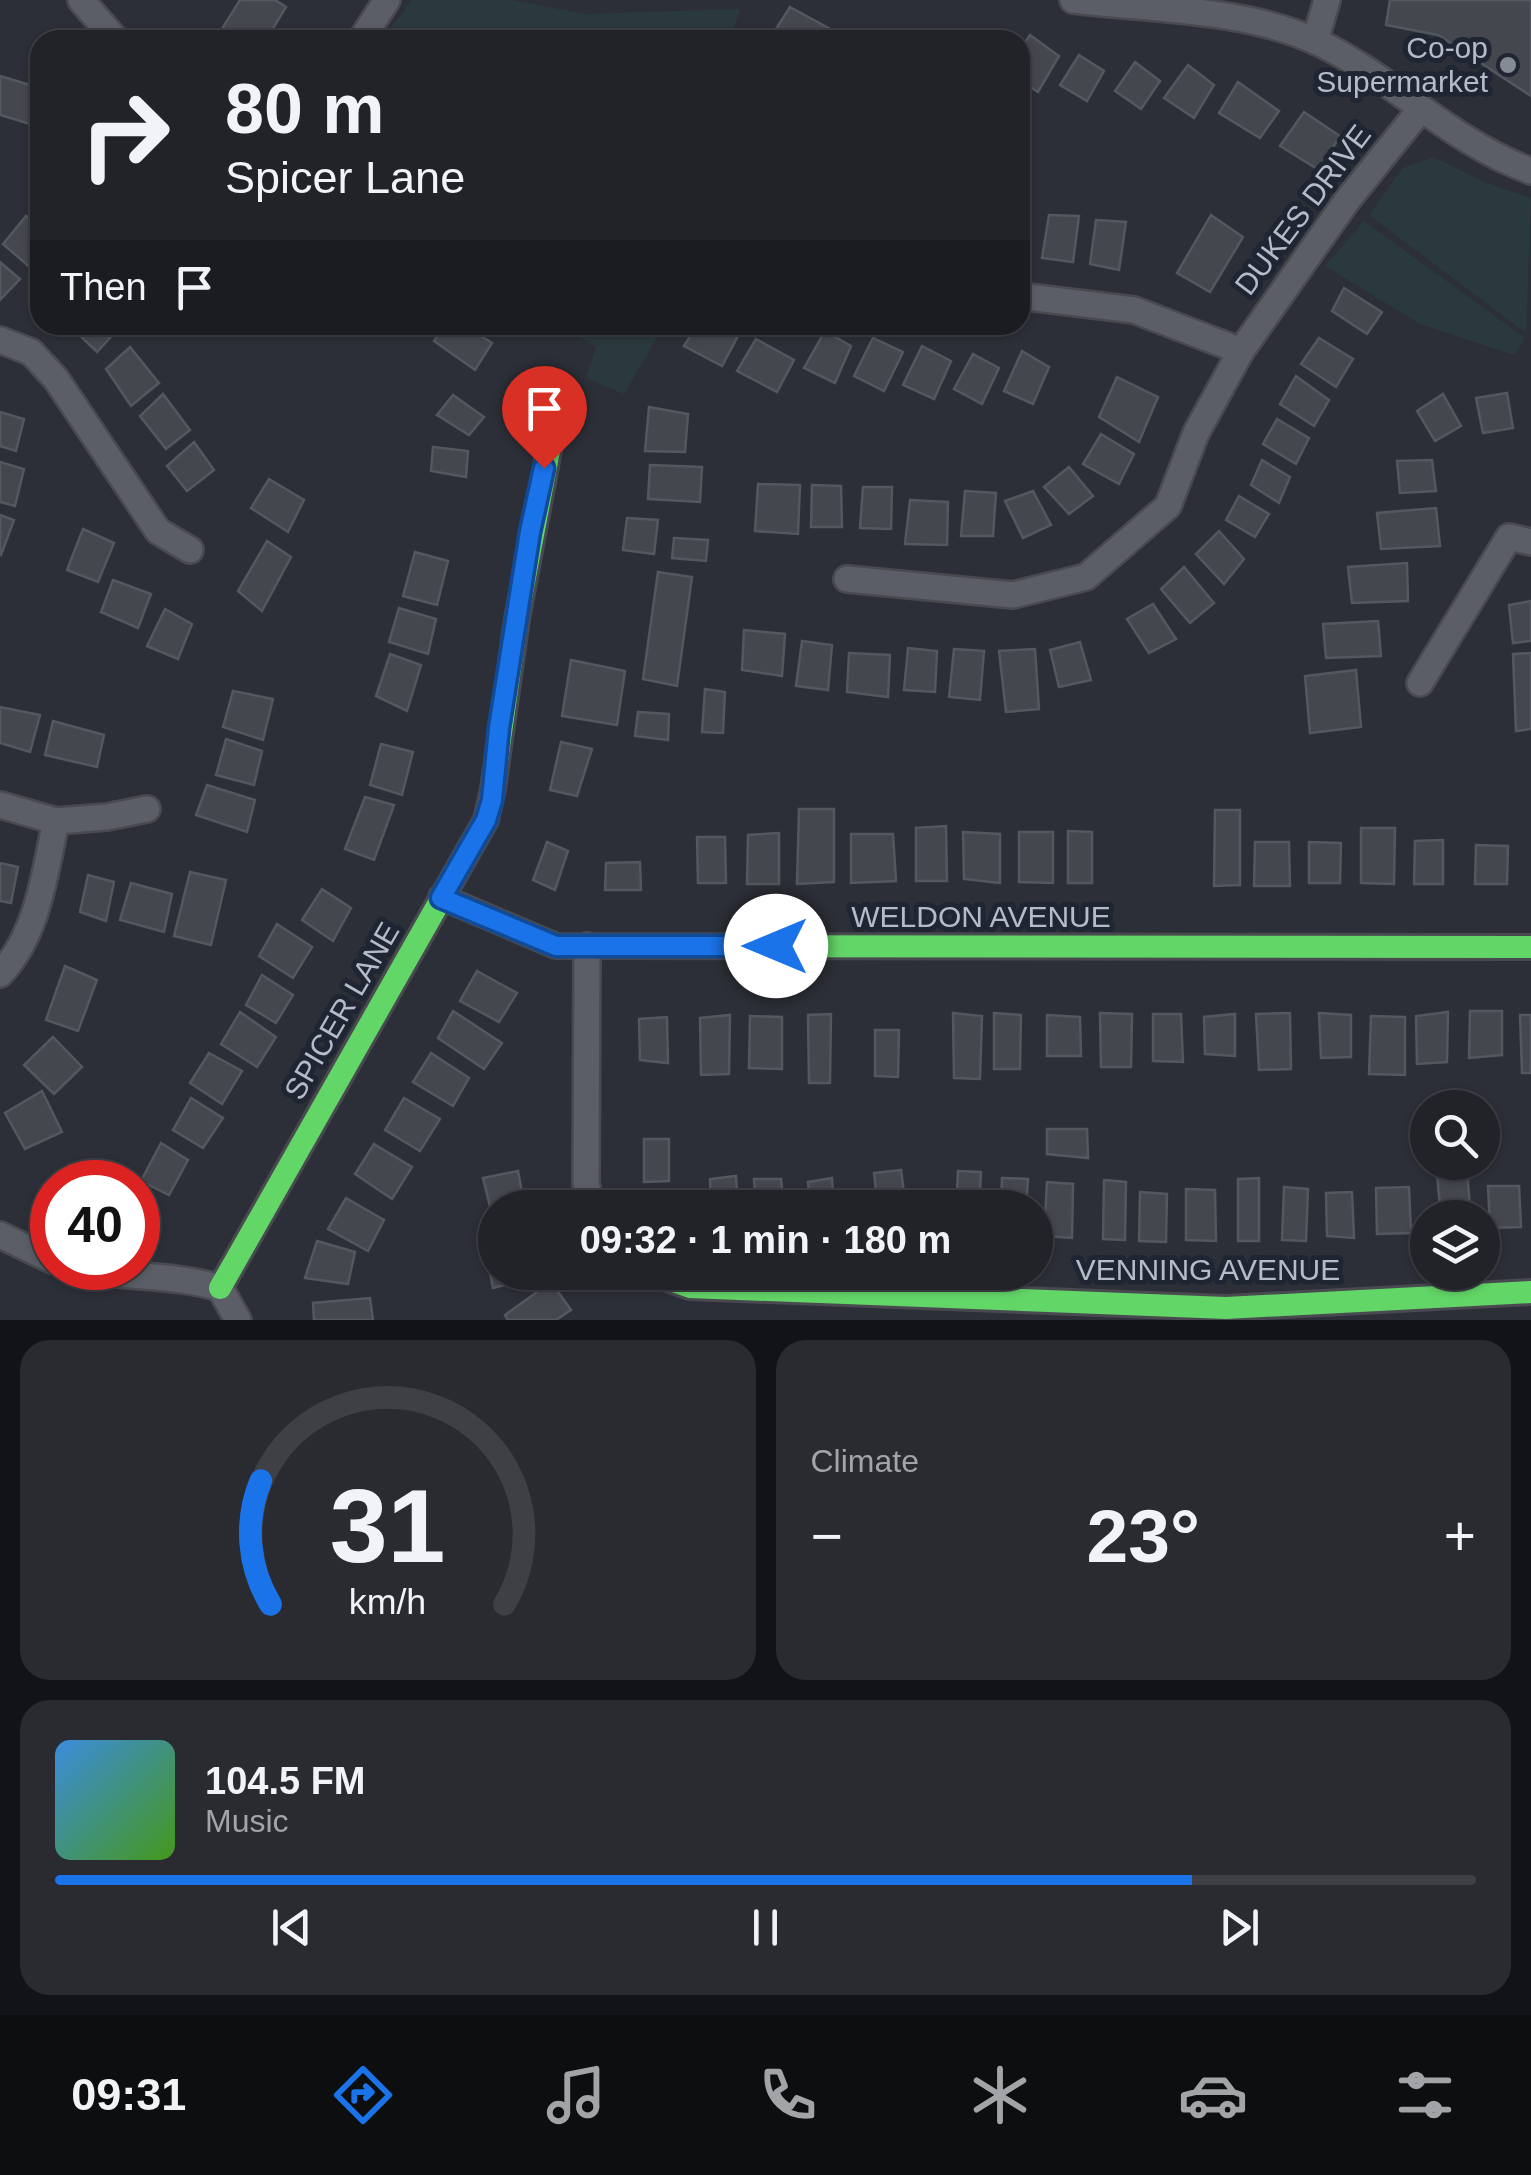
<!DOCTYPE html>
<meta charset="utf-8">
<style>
body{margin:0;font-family:Helvetica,sans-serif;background:#292b31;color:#f1f3f6;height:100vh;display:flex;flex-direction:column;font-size:38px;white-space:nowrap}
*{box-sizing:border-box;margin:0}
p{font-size:32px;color:#a2a4a8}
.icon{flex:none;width:55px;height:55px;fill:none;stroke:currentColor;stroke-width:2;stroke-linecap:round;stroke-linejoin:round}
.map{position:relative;height:1320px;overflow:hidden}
.sheet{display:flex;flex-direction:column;gap:20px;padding:20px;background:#121317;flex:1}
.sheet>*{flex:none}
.banner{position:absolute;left:30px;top:30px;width:1000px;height:305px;border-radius:30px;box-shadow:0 2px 8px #0004,0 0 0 2px #3e4046;background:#212329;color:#f1f3f6;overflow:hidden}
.controls{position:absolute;left:1410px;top:1090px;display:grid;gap:20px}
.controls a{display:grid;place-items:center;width:90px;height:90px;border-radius:50%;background:#212329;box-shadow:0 2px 8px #0004,0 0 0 2px #3e4046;font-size:50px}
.speed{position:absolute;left:30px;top:1160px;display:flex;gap:20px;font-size:50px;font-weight:700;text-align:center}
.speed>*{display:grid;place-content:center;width:130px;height:130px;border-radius:50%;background:#212329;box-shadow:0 2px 8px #0004,0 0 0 2px #3e4046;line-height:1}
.speed .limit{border:15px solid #d22;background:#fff;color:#111}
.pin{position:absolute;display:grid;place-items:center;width:85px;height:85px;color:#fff;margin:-102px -42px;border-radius:50% 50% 50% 0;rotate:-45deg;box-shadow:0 0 10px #0007}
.pin .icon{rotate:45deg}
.me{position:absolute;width:110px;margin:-55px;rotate:270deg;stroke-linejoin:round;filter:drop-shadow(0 0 8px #0008)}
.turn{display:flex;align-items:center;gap:35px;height:210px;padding:0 30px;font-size:45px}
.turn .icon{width:130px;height:130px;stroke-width:2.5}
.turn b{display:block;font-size:70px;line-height:85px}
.then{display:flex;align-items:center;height:95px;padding:0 30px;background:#0003;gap:20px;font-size:38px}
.big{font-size:75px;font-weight:800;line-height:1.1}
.sheet .tile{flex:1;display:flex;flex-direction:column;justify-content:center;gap:15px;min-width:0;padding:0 35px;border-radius:30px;background:#292b31}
.sheet .dial{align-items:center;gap:0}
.dial svg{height:260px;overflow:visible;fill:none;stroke:#3e4046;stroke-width:7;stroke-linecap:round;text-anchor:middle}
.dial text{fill:#f1f3f6;stroke:none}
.song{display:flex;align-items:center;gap:30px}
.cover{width:120px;height:120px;border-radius:15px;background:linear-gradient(135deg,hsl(210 70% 55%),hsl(100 70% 35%))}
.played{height:10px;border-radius:5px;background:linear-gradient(90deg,#1a73e8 80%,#3e4046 80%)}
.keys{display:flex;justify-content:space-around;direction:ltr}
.heat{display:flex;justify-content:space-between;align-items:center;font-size:55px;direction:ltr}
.sheet .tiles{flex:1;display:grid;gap:20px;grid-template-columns:1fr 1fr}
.tile:last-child{grid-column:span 2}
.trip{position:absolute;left:478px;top:1190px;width:575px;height:100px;border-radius:50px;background:#212329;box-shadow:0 2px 8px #0004,0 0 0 2px #3e4046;font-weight:800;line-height:100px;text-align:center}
.menu{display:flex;height:160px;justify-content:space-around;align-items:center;background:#0d0e10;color:#a2a4a8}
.menu .icon{width:70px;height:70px}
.menu .active{color:#1a73e8}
.menu b{font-size:45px;color:#f1f3f6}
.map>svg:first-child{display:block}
.green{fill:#2a393d}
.building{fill:#44474e;stroke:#53575f;stroke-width:2.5}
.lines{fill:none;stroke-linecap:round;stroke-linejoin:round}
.street-casing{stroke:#484a50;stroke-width:30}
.fast-casing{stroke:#484a50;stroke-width:28}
.street{stroke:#5b5e66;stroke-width:25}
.fast{stroke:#63d668;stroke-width:22}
.route-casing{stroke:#114b97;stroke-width:25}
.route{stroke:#1a73e8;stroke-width:18}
.poi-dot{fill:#868a95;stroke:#1f2532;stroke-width:4}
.labels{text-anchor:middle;stroke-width:10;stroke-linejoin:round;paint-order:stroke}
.poi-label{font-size:30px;fill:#b6bbc8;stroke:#1f2532;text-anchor:end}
.street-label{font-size:30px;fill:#b6bbc8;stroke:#1f2532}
</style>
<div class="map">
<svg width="1531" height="1320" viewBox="0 0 1531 1320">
<rect width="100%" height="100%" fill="#2c2f37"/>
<g class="green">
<polygon points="412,0 511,0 586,14 740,9 730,40 381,40"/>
<polygon points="1433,157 1484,182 1531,198 1526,333 1369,215 1403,168"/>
<polygon points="1364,221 1525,338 1514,355 1420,324 1325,266"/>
<polygon points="574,325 664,325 624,394 586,378 596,347 578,336"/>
</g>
<g class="building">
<polygon points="240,0 275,0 286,7 266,40 215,40"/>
<polygon points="1390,0 1531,0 1531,96 1438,35 1386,25"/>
<polygon points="790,7 843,36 840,40 769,40"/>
<polygon points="1030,35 1059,56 1038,92 1020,80 1020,50"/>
<polygon points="1079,55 1104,71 1087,101 1060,85"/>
<polygon points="1135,62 1160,81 1141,109 1115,91"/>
<polygon points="1188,65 1214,85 1194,118 1164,98"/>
<polygon points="0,76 40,88 37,126 0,115"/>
<polygon points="1238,82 1279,111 1260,138 1219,113"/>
<polygon points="1304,112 1340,136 1319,170 1280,146"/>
<polygon points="1020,210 1030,210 1026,255 1020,255"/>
<polygon points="1049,215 1079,216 1073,262 1042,258"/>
<polygon points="1211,215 1243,237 1210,292 1177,273"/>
<polygon points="26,216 40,229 40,261 32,269 3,244"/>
<polygon points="1096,220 1126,222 1119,270 1090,264"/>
<polygon points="0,262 20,279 0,300"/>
<polygon points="1344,288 1382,312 1367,334 1332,311"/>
<polygon points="77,325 122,325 97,352 73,329"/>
<polygon points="445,325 463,325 492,343 475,370 434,341"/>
<polygon points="697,325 723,325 739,334 722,366 684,346"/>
<polygon points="825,331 851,346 835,383 804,368"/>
<polygon points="873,338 903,352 884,391 854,376"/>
<polygon points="1319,338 1353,359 1336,387 1301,364"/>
<polygon points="756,339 794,360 777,392 737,371"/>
<polygon points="922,346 951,361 934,399 903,385"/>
<polygon points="130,347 159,383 131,406 106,369"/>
<polygon points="1022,351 1049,367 1033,404 1004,391"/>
<polygon points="973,354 999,368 982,404 954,389"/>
<polygon points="1296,376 1329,400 1314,426 1280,404"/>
<polygon points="1117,377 1158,397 1139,442 1099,417"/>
<polygon points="1507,393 1513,428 1483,433 1476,398"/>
<polygon points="163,394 190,430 166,449 140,416"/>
<polygon points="1443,394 1461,426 1435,441 1417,411"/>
<polygon points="453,395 484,417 469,435 437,415"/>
<polygon points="649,407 688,414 685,452 645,451"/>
<polygon points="0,412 24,419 16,451 0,446"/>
<polygon points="1277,419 1309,438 1296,464 1263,444"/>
<polygon points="1101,434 1134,454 1119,484 1083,464"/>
<polygon points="194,442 214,470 187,491 167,466"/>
<polygon points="433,447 468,451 466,477 431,471"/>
<polygon points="1262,460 1290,477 1279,503 1251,485"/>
<polygon points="1432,460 1436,491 1400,493 1397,461"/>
<polygon points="0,462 24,469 15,506 0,502"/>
<polygon points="650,465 702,467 700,502 648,499"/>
<polygon points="1069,467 1093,496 1069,514 1044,487"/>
<polygon points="269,479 304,500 288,532 251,508"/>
<polygon points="758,484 800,485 798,534 755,531"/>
<polygon points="812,485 841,486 842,527 811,527"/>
<polygon points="863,487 892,487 891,529 860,528"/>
<polygon points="965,491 996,493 993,536 961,536"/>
<polygon points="1033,491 1051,525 1023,538 1005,501"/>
<polygon points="1239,496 1269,514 1255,537 1226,520"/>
<polygon points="910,500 948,502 947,545 905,544"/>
<polygon points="1436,508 1440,546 1381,549 1377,513"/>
<polygon points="0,515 14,520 1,555 0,554"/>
<polygon points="627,518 658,520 654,554 623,550"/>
<polygon points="83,529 114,543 98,582 67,570"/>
<polygon points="1219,531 1244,559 1224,584 1196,554"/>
<polygon points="674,538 708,540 706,561 672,558"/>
<polygon points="267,541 291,557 262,611 238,591"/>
<polygon points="415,552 448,561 437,605 403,596"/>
<polygon points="1407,563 1408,601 1352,603 1348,567"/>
<polygon points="1184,567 1214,603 1190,623 1161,589"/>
<polygon points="658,572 692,577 677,686 643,679"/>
<polygon points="113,580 151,594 138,628 101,612"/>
<polygon points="1531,601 1531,641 1513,643 1509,605"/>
<polygon points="1153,604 1176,639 1149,653 1127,619"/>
<polygon points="399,608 436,619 428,654 389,642"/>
<polygon points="165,609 192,624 178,659 147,646"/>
<polygon points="1378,621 1381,656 1326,658 1323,624"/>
<polygon points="744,630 785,634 782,676 742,670"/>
<polygon points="802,641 832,645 828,690 796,686"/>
<polygon points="1080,642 1091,680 1059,687 1050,650"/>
<polygon points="908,648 937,651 935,692 904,690"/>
<polygon points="954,649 984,651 980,700 949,697"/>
<polygon points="1035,649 1039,709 1006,712 999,651"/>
<polygon points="849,653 890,655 888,697 847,692"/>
<polygon points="1531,653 1531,729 1516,731 1513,654"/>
<polygon points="390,654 421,665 407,711 376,696"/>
<polygon points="571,660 625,671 617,725 562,716"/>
<polygon points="1356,670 1361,727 1310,733 1305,676"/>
<polygon points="705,689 725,692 723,733 702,732"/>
<polygon points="233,691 273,699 263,740 223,727"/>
<polygon points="0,707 40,715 30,752 0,743"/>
<polygon points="638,712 669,714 668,740 635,736"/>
<polygon points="53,721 104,735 97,767 45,755"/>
<polygon points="226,739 262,751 254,785 216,775"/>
<polygon points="561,742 592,749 577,796 550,790"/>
<polygon points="381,744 413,752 402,795 370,785"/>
<polygon points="207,785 255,800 247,832 196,815"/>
<polygon points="365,797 394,805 374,860 345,849"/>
<polygon points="799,809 834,809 834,882 797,884"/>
<polygon points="1215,810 1240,810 1240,885 1214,886"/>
<polygon points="946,826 947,881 916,881 916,828"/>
<polygon points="1361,828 1395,828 1394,884 1361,883"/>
<polygon points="1068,831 1092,832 1092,883 1068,883"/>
<polygon points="963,832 1000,834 1000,883 964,879"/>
<polygon points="1019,832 1053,832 1053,883 1019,882"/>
<polygon points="779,833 779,884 747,884 748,835"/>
<polygon points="851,834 893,834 896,881 851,883"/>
<polygon points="697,837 725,837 726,883 698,883"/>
<polygon points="1443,840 1443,884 1414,884 1415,841"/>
<polygon points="547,842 568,851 555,890 533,880"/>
<polygon points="1255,842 1289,842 1290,886 1254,886"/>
<polygon points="1309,842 1341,843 1340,883 1309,883"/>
<polygon points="1476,845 1508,846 1507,884 1475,884"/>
<polygon points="640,862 641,890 605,890 606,863"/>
<polygon points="0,863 18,867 11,903 0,901"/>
<polygon points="190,872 226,880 211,945 174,936"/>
<polygon points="88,875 114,882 106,921 80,912"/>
<polygon points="131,883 172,894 164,932 120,920"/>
<polygon points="322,889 351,908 333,941 302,920"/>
<polygon points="277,924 312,947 293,978 259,956"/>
<polygon points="65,966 97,980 78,1031 46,1020"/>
<polygon points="477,971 517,993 499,1022 460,1001"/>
<polygon points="262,975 293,995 276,1023 246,1005"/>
<polygon points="453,1011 502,1043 484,1069 438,1038"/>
<polygon points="1470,1011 1502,1011 1502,1055 1469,1058"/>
<polygon points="240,1012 276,1037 257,1067 221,1044"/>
<polygon points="1448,1012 1447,1062 1417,1064 1416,1016"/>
<polygon points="953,1013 982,1016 980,1079 954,1078"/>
<polygon points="994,1013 1021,1015 1020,1069 994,1069"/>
<polygon points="1100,1013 1132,1014 1131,1067 1101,1067"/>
<polygon points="1290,1013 1291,1069 1259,1070 1256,1014"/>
<polygon points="1319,1013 1351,1015 1351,1057 1321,1058"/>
<polygon points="831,1014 830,1083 809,1083 808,1015"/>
<polygon points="1153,1014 1181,1014 1183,1062 1153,1061"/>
<polygon points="1235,1014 1235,1056 1205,1054 1204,1017"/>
<polygon points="730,1015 729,1074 701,1075 700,1018"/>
<polygon points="1047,1015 1080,1017 1081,1056 1047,1056"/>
<polygon points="1520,1015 1531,1015 1531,1073 1522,1073"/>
<polygon points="750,1016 782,1017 782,1069 749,1068"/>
<polygon points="1371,1016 1405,1017 1405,1075 1369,1074"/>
<polygon points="667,1017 668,1063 640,1060 639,1019"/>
<polygon points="875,1030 899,1030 898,1077 875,1076"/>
<polygon points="53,1037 82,1067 54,1094 24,1065"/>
<polygon points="209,1053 242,1071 222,1104 190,1083"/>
<polygon points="431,1053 469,1078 453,1106 413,1082"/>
<polygon points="42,1091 62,1132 25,1149 5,1113"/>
<polygon points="191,1098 223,1118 203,1148 173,1130"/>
<polygon points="404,1098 440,1119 420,1151 385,1130"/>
<polygon points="1047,1129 1087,1129 1088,1158 1047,1154"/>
<polygon points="644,1139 669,1139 669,1181 644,1182"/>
<polygon points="161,1143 188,1160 169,1195 141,1181"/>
<polygon points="374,1144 412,1167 392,1199 355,1174"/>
<polygon points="901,1170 906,1208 878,1208 874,1173"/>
<polygon points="518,1171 525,1208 495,1208 495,1227 483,1178"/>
<polygon points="958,1171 981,1172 979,1208 956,1208"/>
<polygon points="1467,1171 1471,1218 1441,1218 1437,1174"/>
<polygon points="736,1176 738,1208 711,1208 710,1179"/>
<polygon points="832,1178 834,1208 810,1208 808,1182"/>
<polygon points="1002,1178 1028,1179 1026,1208 1001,1208"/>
<polygon points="1259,1178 1259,1241 1238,1241 1238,1179"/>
<polygon points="754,1179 781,1179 784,1208 756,1208"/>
<polygon points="1104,1180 1126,1182 1125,1240 1103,1239"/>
<polygon points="1047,1182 1073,1184 1072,1238 1044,1236"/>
<polygon points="1488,1186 1519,1186 1521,1227 1490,1228"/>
<polygon points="1284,1187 1308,1189 1306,1241 1282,1240"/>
<polygon points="1409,1187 1411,1233 1377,1234 1376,1188"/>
<polygon points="1186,1189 1215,1190 1216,1241 1186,1240"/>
<polygon points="1140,1192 1167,1194 1166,1242 1139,1241"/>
<polygon points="1352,1192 1354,1238 1327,1236 1326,1193"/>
<polygon points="138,1196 156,1206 141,1240 138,1238"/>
<polygon points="346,1198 384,1220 368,1251 328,1229"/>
<polygon points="317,1241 355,1252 348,1284 305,1278"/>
<polygon points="495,1242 495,1272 536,1272 537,1277 493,1288 484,1244"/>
<polygon points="551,1282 571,1310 556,1320 508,1320 505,1315"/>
<polygon points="370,1298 373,1320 314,1320 313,1303"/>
</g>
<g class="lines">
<g class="street-casing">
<g id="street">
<polyline points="81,0 116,40"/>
<path d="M1073,0C1149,9 1246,9 1315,41C1392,76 1446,140 1531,171"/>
<polyline points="361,40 387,0"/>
<polyline points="1315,41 1327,0"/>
<polyline points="1020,296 1134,310 1241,351"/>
<polyline points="0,340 31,352 56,379 158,531 190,550"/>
<polyline points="847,579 1013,595 1086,577 1168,506 1196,433 1241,351 1346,202 1420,110"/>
<polyline points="1420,683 1509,537 1531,542"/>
<polyline points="0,805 56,821 107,817 147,809"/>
<polyline points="587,946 586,1184 592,1208"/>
<path d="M0,974C38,935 45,872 56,821"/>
<polyline points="0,1235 52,1260"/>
<path d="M76,1268C123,1278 174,1274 220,1288L238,1320"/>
</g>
</g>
<g class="fast-casing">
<g id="fast">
<polyline points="441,897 556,946 1531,947"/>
<polyline points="648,1272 690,1287 1226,1308 1531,1292"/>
<polyline points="220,1288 486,820 493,789 517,619 558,403"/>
</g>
</g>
<use href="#street" class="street"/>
<use href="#fast" class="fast"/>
</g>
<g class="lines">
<g class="route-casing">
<polyline id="route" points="544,468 530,532 499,728 492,800 486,820 441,898 556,946 776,946"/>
</g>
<use href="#route" class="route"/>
</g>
<circle class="poi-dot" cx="1508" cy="65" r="10"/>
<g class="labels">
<g class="poi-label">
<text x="1488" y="58">Co-op<tspan x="1488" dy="34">Supermarket</tspan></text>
</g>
<g class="street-label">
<text transform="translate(1303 210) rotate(-53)" y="10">DUKES DRIVE</text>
<text x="981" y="927">WELDON AVENUE</text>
<text transform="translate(342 1011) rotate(-60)" y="10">SPICER LANE</text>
<text x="1208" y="1280">VENNING AVENUE</text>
</g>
</g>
</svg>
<div class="controls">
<a><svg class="icon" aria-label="search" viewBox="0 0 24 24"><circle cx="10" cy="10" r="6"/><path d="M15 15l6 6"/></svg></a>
<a><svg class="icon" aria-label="layers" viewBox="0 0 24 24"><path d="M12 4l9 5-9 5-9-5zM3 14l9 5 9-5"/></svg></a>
</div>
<div class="speed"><div class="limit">40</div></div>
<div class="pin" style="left:544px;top:468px;background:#d93025"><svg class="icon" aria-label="arrive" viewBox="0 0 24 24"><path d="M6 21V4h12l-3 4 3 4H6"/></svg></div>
<svg class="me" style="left:776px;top:946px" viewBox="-20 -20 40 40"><circle r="19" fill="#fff"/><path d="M0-13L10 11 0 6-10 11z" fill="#1a73e8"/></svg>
<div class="trip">09:32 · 1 min · 180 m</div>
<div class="banner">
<div class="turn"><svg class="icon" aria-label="right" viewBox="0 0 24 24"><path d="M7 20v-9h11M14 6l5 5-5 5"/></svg><div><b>80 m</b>Spicer Lane</div></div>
<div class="then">Then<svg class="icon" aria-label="arrive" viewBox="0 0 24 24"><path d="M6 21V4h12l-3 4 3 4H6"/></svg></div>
</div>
</div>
<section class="sheet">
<div class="tiles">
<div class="tile dial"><svg viewBox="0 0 100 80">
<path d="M14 69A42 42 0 1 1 86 69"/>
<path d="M14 69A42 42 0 0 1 11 31" stroke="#1a73e8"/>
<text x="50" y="56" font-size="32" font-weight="700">31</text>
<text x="50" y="72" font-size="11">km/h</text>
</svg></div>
<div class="tile"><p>Climate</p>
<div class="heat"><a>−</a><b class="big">23°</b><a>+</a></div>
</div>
<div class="tile">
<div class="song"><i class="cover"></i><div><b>104.5 FM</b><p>Music</p></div></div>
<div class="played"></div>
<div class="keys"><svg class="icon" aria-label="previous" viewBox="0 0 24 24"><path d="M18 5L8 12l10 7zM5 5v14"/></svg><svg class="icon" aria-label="pause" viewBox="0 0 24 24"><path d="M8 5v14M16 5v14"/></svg><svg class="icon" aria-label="next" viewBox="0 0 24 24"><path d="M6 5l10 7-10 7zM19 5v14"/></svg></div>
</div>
</div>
</section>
<nav class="menu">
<b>09:31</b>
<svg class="icon active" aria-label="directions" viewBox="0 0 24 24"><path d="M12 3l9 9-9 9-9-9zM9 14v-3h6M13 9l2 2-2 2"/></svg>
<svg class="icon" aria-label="music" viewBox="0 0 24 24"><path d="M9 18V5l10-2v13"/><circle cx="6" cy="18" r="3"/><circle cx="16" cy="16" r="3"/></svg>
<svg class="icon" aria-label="phone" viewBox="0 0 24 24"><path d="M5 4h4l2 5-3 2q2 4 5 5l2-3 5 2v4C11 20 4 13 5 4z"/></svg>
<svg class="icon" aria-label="climate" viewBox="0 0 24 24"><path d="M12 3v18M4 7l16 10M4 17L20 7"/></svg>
<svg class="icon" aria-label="car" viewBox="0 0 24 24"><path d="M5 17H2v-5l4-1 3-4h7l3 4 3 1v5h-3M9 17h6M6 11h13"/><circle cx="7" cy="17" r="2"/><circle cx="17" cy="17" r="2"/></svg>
<svg class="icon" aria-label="filters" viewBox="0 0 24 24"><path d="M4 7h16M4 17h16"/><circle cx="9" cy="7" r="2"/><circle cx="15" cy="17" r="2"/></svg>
</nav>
